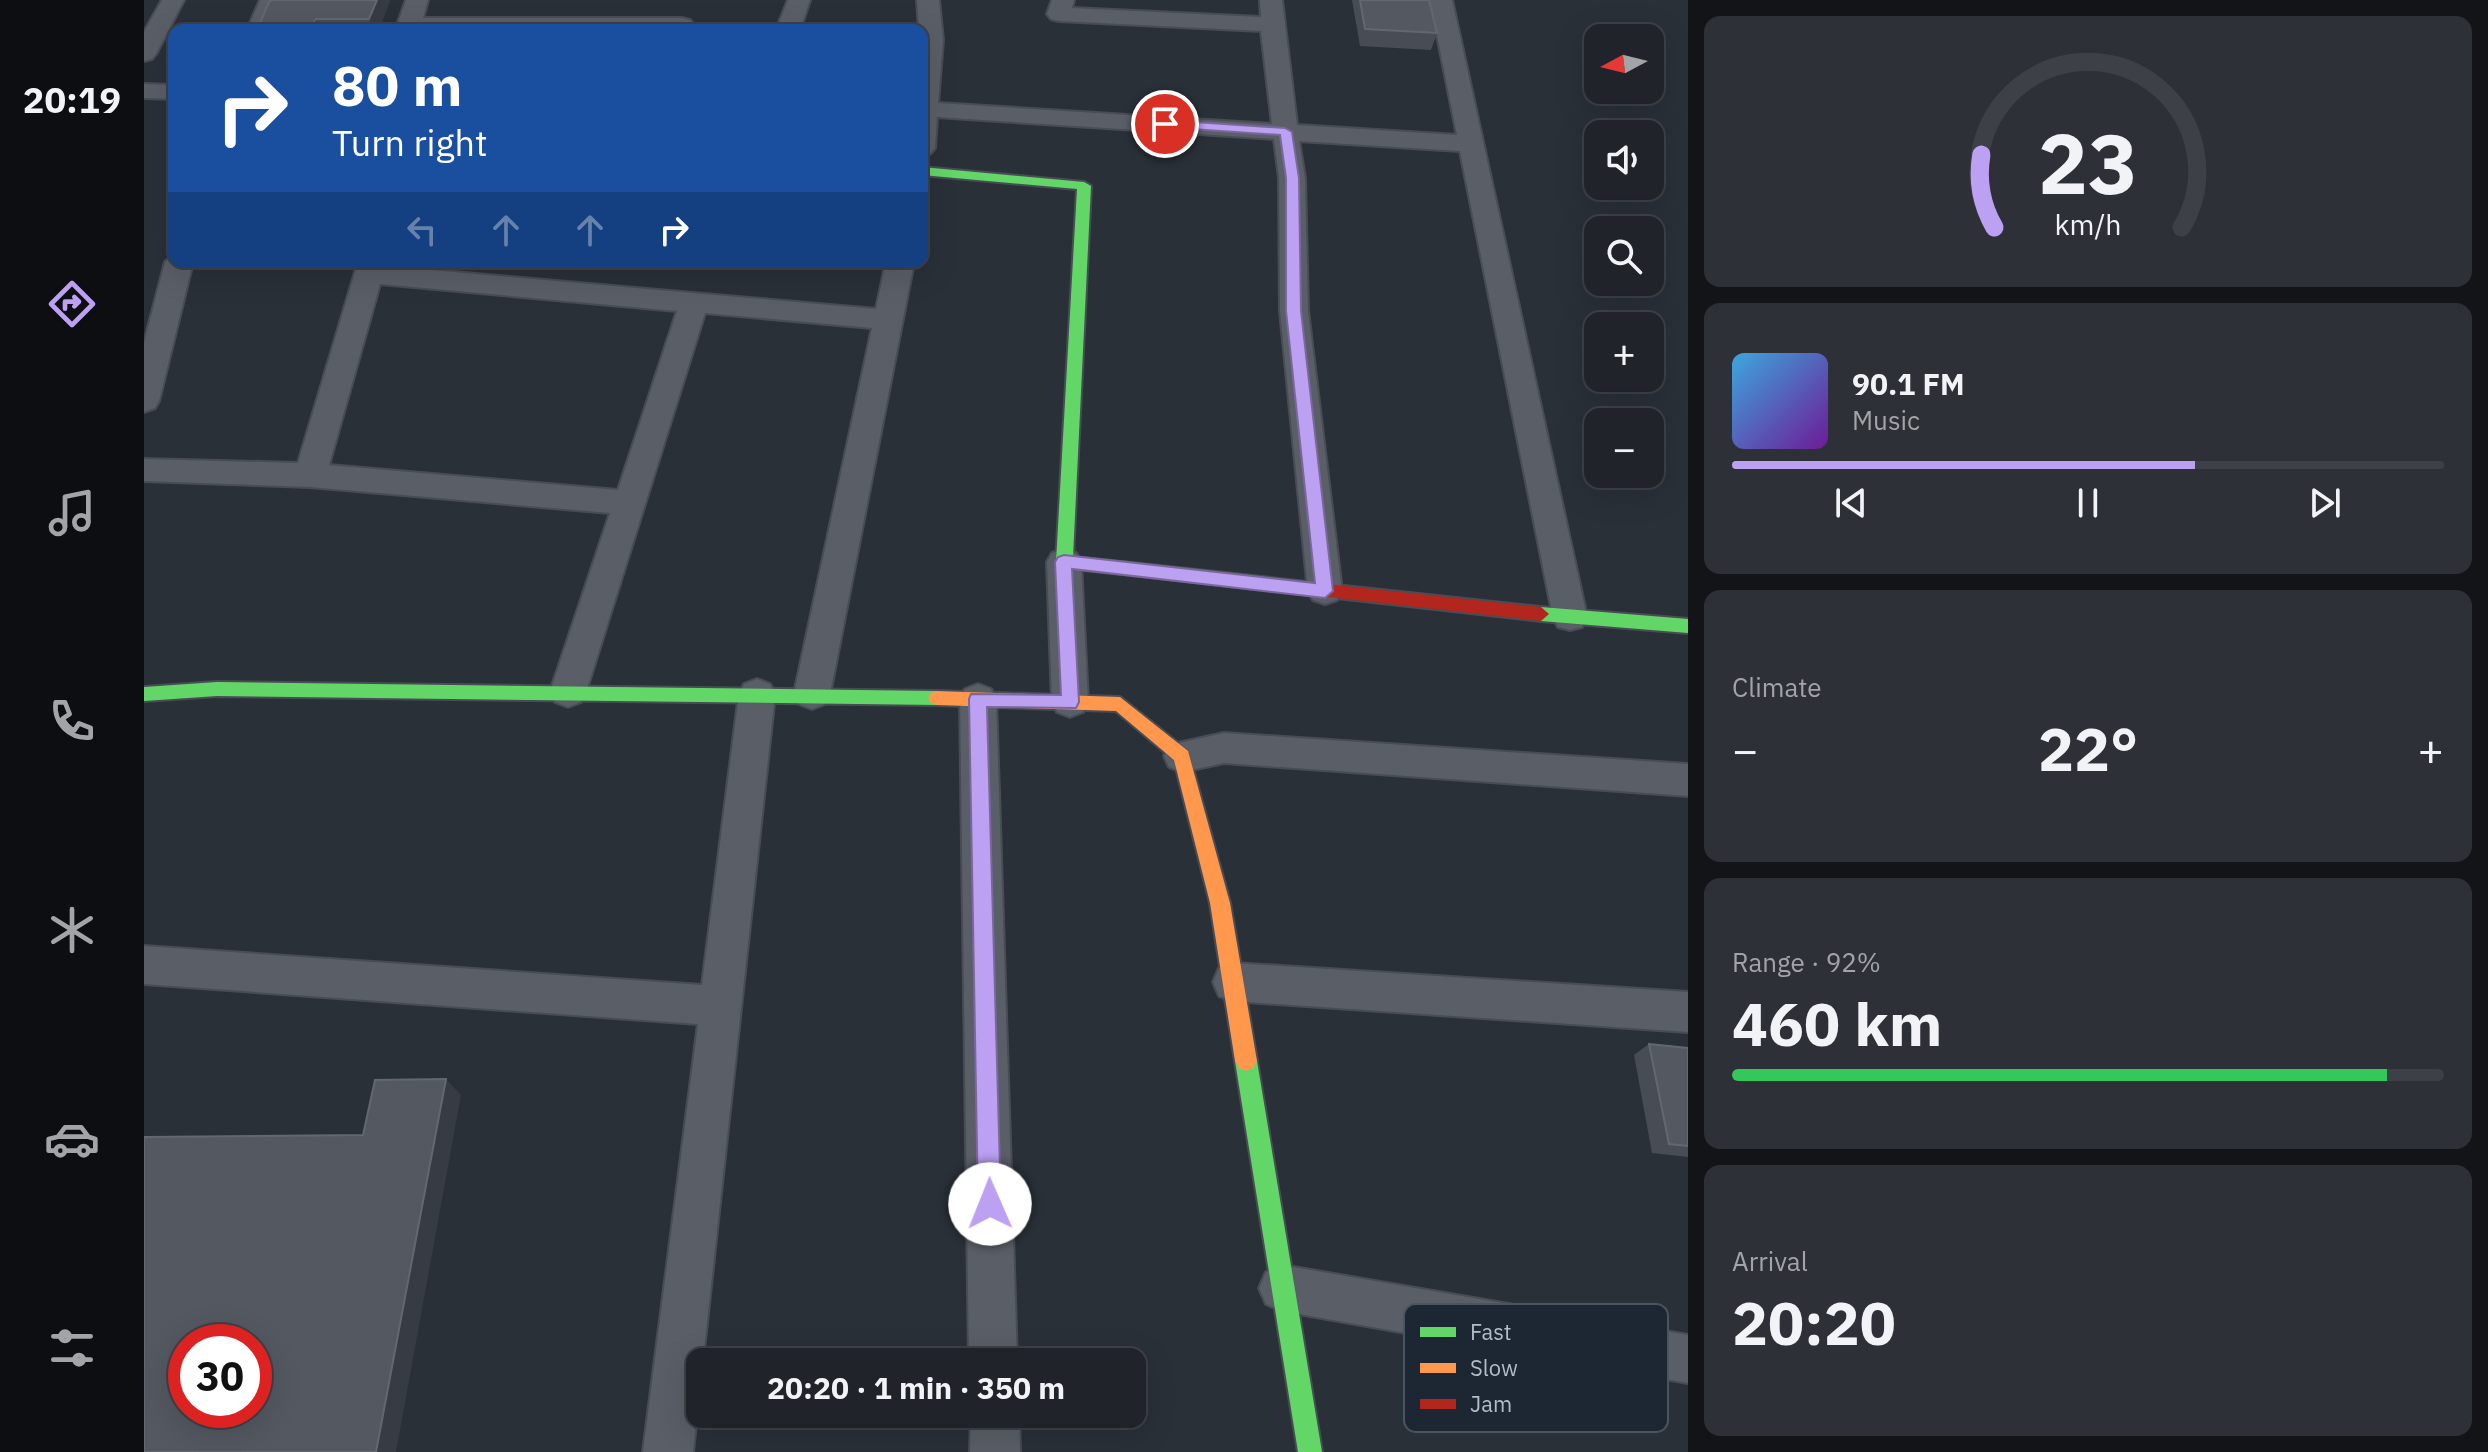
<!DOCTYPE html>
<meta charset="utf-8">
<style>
body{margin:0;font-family:"IBM Plex Sans",sans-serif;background:#2d3036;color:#f1f3f6;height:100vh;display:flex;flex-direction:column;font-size:30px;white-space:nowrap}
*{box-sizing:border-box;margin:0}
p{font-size:26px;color:#a2a4a8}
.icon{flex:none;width:44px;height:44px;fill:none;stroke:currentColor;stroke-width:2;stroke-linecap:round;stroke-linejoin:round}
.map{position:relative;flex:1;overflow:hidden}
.sheet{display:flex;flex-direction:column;gap:16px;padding:16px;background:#121417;width:800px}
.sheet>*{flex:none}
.banner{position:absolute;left:24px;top:24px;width:760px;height:244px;border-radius:16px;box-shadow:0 8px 32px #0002,0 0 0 2px #3d4147;background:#1a4fa0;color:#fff;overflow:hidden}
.needle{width:52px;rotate:263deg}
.buttons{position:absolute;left:1440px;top:24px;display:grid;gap:16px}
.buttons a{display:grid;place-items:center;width:80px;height:80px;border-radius:16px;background:#20242a;box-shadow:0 8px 32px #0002,0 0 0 2px #3d4147;font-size:40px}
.speed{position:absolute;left:24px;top:1324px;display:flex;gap:16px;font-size:40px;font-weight:700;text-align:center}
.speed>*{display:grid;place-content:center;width:104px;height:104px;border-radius:50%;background:#20242a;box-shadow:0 8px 32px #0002,0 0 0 2px #3d4147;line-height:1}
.speed .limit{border:12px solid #d22;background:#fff;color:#111}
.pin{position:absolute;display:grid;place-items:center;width:68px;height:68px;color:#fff;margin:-34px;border:4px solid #fff;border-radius:50%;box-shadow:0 2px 8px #0007}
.me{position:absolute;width:88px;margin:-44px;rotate:359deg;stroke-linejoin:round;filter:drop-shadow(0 0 6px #0008)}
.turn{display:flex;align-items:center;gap:28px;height:168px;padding:0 32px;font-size:36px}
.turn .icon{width:104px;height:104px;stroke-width:2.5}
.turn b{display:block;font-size:56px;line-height:68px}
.lanes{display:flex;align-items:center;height:76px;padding:0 32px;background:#0003;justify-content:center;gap:40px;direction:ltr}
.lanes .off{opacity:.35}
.big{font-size:60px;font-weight:800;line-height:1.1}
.sheet .card{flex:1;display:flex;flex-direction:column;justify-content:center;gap:12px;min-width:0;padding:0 28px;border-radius:16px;background:#2d3036}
.sheet .dial{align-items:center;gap:0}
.dial svg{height:208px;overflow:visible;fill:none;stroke:#3d4147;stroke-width:7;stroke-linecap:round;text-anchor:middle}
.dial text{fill:#f1f3f6;stroke:none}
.song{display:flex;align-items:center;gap:24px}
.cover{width:96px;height:96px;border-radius:12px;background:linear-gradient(135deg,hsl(200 70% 55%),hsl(280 70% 35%))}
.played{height:8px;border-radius:4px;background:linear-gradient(90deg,#bca0f2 65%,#3d4147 65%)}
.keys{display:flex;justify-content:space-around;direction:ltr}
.heat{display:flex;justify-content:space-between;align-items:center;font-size:44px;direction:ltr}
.charge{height:12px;border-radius:6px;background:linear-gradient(90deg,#34c759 92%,#3d4147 0)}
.trip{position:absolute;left:542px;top:1348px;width:460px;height:80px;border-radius:16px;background:#20242a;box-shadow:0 8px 32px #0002,0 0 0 2px #3d4147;font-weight:800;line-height:80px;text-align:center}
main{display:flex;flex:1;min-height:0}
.tab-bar{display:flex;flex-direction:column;width:144px;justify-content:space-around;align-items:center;background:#0d0e11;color:#a2a4a8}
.tab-bar .icon{width:56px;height:56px}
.tab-bar .on{color:#bca0f2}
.tab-bar b{font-size:36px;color:#f1f3f6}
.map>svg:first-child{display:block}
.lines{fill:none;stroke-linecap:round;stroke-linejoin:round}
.street-casing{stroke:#484c55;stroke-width:4}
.fast-casing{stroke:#484c55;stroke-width:4}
.slow-casing{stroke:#484c55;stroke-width:4}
.jam-casing{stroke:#484c55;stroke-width:4}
.street{fill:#5a5e66;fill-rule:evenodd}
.fast{fill:#63d668;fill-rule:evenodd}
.slow{fill:#ff974d;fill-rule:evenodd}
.jam{fill:#b3261e;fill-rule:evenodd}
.wall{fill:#474c55}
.shaded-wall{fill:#373c44}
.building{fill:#535861;stroke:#626872;stroke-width:2;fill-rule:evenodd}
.route{fill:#bca0f2;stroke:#7a689d;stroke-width:2}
.key{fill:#1d2633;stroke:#4a5360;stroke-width:2}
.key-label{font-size:22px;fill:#b4bcc9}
</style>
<main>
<nav class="tab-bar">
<b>20:19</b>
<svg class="icon on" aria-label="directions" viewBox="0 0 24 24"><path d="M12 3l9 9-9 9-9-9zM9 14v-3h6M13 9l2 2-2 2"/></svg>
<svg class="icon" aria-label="music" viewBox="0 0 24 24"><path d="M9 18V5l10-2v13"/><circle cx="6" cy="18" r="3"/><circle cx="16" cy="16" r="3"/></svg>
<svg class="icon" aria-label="phone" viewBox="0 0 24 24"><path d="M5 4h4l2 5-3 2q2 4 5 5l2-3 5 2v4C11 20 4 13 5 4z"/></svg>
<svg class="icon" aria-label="climate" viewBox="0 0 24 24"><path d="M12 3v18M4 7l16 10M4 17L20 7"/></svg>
<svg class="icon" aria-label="car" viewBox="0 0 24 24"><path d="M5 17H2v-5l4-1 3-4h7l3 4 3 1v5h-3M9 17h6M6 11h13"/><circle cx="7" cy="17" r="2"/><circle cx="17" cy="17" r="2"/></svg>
<svg class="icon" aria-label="filters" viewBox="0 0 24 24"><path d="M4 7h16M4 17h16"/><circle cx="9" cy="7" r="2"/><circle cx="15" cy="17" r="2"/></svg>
</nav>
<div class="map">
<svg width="1544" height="1452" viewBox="0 0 1544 1452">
<rect width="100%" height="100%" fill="#2a3038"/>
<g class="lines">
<g class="street-casing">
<g id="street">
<polygon points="18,0 40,0 12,54 8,59 0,61 0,32"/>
<polygon points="116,0 138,0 127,30 103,30"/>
<polygon points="262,0 284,0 279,18 538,18 546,20 550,25 546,30 257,30 253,25"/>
<polygon points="644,0 666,0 656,30 632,30"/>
<polygon points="773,0 795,0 799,40 794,103 1128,124 1117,31 915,21 907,19 903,14 908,0 930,0 928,8 1117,17 1116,0 1138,0 1153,125 1313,135 1286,0 1308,0 1443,617 1438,627 1426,630 1414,627 1409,617 1316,151 1155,141 1161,178 1164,311 1198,591 1193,600 1181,604 1169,600 1164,591 1136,311 1135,178 1130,139 793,117 791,148 787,153 778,156 778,30 775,30"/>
<polygon points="0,84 30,85 30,99 0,98"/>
<polygon points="30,254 30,262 49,262 15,401 11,408 0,412 0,343 21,262"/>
<path d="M214,262H242L241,266L732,309L742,262H770L686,694L681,704L668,709L655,704L650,694L728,328L561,313L442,692L437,702L424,707L411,702L406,692L466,513L166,487L0,481V459L154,463ZM236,284L533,311L474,490L185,465Z"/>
<polygon points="920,549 932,553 937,562 944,702 939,712 926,717 913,712 908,702 903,562 908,553"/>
<polygon points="613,679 626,684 631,694 549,1452 499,1452 554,1024 0,984 0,946 558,985 595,694 600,684"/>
<polygon points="834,684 847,689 852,699 873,1362 825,1362 816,699 821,689"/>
<polygon points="1080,733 1544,764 1544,796 1080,763 1038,772 1025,767 1020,756 1025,745"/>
<polygon points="1089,963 1544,992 1544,1032 1089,1001 1075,996 1069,982 1075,968"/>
<polygon points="1138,1265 1544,1335 1544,1383 1138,1311 1122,1304 1115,1288 1122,1272"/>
<polygon points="827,1414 875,1414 876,1452 826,1452"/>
</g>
</g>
<g class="fast-casing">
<g id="fast">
<polygon points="778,167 940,182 947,186 929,557 978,562 984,563 986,568 984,573 978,574 920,568 912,562 933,189 778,175"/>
<polygon points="1397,607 1544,619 1544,633 1397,621 1389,614"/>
<polygon points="73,682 793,691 799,693 802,698 799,703 793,705 73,696 0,701 0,687"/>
<polygon points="1102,1051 1109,1054 1113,1061 1178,1452 1154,1452 1091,1061 1095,1054"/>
</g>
</g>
<g class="slow-casing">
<polygon id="slow" points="793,691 976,697 1044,751 1086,903 1113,1061 1109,1068 1102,1071 1095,1068 1091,1061 1066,903 1030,760 972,711 793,705 787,703 784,698 787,693"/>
</g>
<g class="jam-casing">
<polygon id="jam" points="978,562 1397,607 1405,614 1397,621 978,574 970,568"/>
</g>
<use href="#street" class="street"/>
<use href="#fast" class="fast"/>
<use href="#slow" class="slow"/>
<use href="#jam" class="jam"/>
</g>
<g class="wall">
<polygon points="126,0 246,0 235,30 117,30 115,25"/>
<polygon points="1208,0 1285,0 1293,33 1287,50 1216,46"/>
<polygon points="1505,1044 1544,1048 1544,1157 1508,1153 1490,1055"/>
</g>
<g class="shaded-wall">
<polygon points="233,0 246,0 235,30 229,30 225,19"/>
<polygon points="172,19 176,30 172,30 169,24"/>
<polygon points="302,1079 317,1095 252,1452 232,1452"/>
</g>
<g class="building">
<polygon points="126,0 233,0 225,19 172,19 169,24 115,25"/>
<polygon points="1216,0 1285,0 1293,33 1221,29"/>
<polygon points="1505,1044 1544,1048 1544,1146 1525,1144"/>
<path d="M302,1079L232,1452H0V1137L219,1135L231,1080ZM42,1342H110V1410H42Z"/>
</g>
<polygon class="route" points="1021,120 1141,128 1148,132 1155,178 1157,311 1189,591 1181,598 928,569 935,702 932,708 843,707 857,1204 854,1212 846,1215 838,1212 834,1204 825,699 827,694 917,695 911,562 914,557 920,555 1171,583 1142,311 1142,178 1136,135 1017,127 1015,124"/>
<rect x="1260" y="1304" width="264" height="128" rx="12" class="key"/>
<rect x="1276" y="1327" width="36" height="10" fill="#63d668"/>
<rect x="1276" y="1363" width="36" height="10" fill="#ff974d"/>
<rect x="1276" y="1399" width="36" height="10" fill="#b3261e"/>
<g class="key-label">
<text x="1326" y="1340">Fast</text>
<text x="1326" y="1376">Slow</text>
<text x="1326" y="1412">Jam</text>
</g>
</svg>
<div class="buttons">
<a><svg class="needle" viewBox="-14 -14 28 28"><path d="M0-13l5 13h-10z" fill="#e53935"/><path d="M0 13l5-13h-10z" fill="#a2a4a8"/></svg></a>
<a><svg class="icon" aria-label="sound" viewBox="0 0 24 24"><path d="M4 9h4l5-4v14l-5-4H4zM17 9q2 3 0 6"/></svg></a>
<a><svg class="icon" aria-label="search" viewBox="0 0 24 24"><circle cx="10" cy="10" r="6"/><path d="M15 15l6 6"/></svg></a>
<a>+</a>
<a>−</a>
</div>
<div class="speed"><div class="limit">30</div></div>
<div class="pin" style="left:1021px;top:124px;background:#d93025"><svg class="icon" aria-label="arrive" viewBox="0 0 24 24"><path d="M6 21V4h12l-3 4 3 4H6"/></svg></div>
<svg class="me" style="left:846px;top:1204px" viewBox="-20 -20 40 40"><circle r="19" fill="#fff"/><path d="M0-13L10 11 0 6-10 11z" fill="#bca0f2"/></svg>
<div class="trip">20:20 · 1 min · 350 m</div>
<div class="banner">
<div class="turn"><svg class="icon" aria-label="right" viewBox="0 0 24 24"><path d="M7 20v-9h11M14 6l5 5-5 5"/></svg><div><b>80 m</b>Turn right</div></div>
<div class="lanes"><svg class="icon off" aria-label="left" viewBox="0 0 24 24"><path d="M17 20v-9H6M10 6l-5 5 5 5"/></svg><svg class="icon off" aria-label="ahead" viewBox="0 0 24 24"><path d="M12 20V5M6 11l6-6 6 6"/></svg><svg class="icon off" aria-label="ahead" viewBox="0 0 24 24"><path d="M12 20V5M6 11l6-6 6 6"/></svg><svg class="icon" aria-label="right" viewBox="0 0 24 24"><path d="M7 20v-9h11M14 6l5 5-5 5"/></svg></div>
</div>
</div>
<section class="sheet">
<div class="card dial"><svg viewBox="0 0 100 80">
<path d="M14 69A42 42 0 1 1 86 69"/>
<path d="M14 69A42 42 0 0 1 9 41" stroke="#bca0f2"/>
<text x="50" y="56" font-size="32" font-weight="700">23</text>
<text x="50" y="72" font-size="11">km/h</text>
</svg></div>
<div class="card">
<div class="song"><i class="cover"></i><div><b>90.1 FM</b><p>Music</p></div></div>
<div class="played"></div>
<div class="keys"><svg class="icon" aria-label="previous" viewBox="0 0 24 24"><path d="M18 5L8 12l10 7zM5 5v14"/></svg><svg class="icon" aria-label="pause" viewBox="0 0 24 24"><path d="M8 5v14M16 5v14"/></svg><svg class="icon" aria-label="next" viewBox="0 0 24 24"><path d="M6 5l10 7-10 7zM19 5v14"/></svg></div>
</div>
<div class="card"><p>Climate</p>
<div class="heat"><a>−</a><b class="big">22°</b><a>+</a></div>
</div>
<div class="card"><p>Range · 92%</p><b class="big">460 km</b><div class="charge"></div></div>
<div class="card"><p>Arrival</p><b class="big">20:20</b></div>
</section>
</main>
